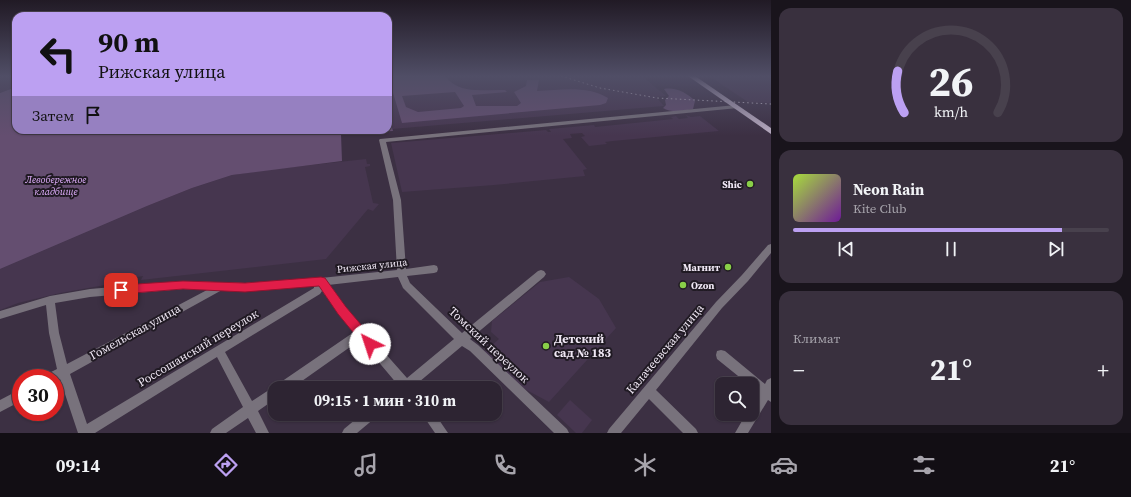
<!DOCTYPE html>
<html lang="ru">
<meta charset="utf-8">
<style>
body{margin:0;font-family:"Source Serif 4",serif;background:#39303e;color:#f1f3f6;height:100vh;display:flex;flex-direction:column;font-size:15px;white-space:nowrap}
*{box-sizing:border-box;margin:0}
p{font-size:13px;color:#a7a4ac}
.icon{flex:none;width:22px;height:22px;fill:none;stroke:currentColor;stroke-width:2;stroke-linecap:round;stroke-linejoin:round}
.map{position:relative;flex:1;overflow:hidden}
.details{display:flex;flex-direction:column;gap:8px;padding:8px;background:#19141c;width:360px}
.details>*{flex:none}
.top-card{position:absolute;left:12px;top:12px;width:380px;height:122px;border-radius:12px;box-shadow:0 1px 3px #0004,0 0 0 1px #48414d;background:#bca0f2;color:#111;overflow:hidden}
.tools{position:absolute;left:715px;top:377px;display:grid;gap:8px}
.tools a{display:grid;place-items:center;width:44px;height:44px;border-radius:8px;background:#2d2432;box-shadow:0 1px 3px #0004,0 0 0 1px #48414d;font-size:20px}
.speed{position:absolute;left:12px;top:369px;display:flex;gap:8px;font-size:20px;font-weight:700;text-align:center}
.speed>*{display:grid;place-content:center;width:52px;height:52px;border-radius:50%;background:#2d2432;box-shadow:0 1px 3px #0004,0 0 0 1px #48414d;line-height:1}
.speed .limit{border:6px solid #d22;background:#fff;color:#111}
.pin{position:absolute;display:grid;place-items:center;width:34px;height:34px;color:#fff;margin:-17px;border-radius:8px;box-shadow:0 2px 6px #0006}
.me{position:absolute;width:44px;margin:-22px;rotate:319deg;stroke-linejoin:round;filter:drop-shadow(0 0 3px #0008)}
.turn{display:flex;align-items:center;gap:14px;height:84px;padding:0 20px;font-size:18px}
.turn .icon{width:52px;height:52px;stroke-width:2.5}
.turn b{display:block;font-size:28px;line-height:34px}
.then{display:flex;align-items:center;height:38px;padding:0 20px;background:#0003;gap:8px;font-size:15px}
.big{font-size:30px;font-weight:700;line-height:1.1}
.details .tile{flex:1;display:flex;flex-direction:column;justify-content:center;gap:6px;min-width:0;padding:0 14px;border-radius:12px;background:#39303e}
.details .dial{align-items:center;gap:0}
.dial svg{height:104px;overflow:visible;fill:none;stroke:#48414d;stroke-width:7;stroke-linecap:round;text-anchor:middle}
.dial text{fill:#f1f3f6;stroke:none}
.song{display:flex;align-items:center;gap:12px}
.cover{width:48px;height:48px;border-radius:6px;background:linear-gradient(135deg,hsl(80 70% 55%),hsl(280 70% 35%))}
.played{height:4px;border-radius:2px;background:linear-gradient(90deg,#bca0f2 85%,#48414d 85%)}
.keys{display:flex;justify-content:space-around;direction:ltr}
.heat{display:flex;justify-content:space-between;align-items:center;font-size:22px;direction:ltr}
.trip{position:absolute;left:268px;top:381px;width:234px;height:40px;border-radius:12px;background:#2d2432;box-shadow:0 1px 3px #0004,0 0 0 1px #48414d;font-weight:700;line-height:40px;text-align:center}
.dock{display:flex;height:64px;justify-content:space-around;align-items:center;background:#120e14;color:#a7a4ac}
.dock .icon{width:28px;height:28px}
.dock .current{color:#bca0f2}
.dock b{font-size:18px;color:#f1f3f6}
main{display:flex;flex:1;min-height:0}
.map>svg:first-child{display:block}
.built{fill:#46364f}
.green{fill:#644e70;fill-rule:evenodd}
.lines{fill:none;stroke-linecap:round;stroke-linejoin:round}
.minor{fill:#78727c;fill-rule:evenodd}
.major{fill:#baadc2;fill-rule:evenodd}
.rail{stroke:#c7becc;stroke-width:1;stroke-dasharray:1.5 3;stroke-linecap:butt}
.route{fill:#e11d48;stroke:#92132f}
.poi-dot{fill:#89cf48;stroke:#201a23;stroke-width:1.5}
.labels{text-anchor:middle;stroke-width:4;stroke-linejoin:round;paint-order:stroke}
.park-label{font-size:10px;font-style:italic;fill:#e2b1ff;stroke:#201a23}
.poi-label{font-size:10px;font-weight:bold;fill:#f0e8f5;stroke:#201a23;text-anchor:end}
.street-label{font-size:10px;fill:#f0e8f5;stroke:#201a23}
.near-street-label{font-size:12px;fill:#f0e8f5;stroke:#201a23}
.near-poi-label{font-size:12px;font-weight:bold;fill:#f0e8f5;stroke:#201a23;text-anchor:start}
</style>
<main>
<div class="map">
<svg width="771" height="433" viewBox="0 0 771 433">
<rect width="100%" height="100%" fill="#3c3043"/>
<g class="built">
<polygon points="0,76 16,76 16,87 0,93"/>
<polygon points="388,76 642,76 666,96 656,97 664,106 392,129 388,114"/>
<polygon points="709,76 771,76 771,103 748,102"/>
<polygon points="686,115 691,117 700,116 719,131 613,141 605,142 607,144 589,146 581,137 585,136 582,133 570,134 572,138 563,139 587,169 583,170 585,176 494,185 402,192 391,143 546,130 548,132 551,132 549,129 594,125 595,127 673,119 671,117 676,116 679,119 688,118"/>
<polygon points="366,159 367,164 370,164 370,166 365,167 373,203 379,204 373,211 368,209 326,259 141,280 143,276 132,278 118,277 114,282 107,282 105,285 60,293 18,303 0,310 0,269 147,206 192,188 232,175 274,169"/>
<polygon points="569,277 599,299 616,328 549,402 519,386 483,353 499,339 491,332 492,321 540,282"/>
<polygon points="570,400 592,420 582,433 576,433 557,415"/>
</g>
<g class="green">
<path d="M388,76H445C460,95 482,89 505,90L507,92L472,95L476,106H517L521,103L514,92L526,86L527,80H539L537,91C560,90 588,85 608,98L606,103L600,105L402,123ZM455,92L464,106L461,108L418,112L406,107L402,96Z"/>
<polygon points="16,87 16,130 388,130 388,114 393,131 341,134 342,161 232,175 192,188 147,206 0,269 0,93"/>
<path d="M664,89C676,87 687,93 695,101L693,109C684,111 671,113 663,108L666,105L665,100L669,96Z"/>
</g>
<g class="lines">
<g class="minor">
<path d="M736,105L739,107L738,108L386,142L401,200L406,269L434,265L437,266L438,269L437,272L434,273L407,276L410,283L462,333L538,271L541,270L544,271L546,274L544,277L470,339L478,345L567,429L569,433H554L470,351L462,346L413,387L414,388H397L398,385L360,340L292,388H275V399L258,411L269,433H256L248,418L226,433H210L212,429L243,407L217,357L95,433H78L60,379L55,382V378H45L47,374L57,369L49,333L46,305L0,319V311L50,296L90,289L183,281L245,283L321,278L397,270L393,200L379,140L380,139ZM398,277L403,288L454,339L407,378L345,308L328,285ZM314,286V288L87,424L70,374L222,290L245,291ZM183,289L207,290L67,364L59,333L55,303L90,297ZM322,291L354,332L278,384L277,387L275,386L252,401L225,352L320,294Z"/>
<polygon points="771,244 771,253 748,281 722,308 656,390 696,429 698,433 683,433 649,399 621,433 607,433 609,429 716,302 742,275 768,245"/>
<polygon points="721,350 725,351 765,384 767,380 771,378 771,402 768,400 748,433 735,433 746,414 752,414 752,404 759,393 752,388 752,384 748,384 717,359 716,355 717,351"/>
<polygon points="21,389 21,401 0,412 0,400"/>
<polygon points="362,414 377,414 375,418 357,433 342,433 344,429"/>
<polygon points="422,414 435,414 448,433 435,433"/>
</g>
<polygon class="major" points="688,76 695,76 771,128 771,134"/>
<polyline class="rail" points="561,76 600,88 657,98 771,104"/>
</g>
<linearGradient id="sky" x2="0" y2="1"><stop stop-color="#211a25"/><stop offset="0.56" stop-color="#504e66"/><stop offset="1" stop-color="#504e66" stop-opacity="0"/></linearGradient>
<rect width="771" height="136" fill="url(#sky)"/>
<polygon class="route" points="321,277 325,278 346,307 374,340 376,344 374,348 370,349 366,348 338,314 319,286 245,292 183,289 121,294 117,293 115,290 117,287 121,285 183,281 245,283"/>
<g class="poi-dot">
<circle cx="750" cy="184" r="4"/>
<circle cx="728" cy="267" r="4"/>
<circle cx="683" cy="285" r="4"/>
<circle cx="546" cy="346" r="4"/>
</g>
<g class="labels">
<g class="park-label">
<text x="56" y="183">Левобережное<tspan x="56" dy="12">кладбище</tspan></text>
</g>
<g class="poi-label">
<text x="742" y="188">Shic</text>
<text x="720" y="271">Магнит</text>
<text x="691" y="289" text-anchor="start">Ozon</text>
</g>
<g class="street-label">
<text transform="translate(372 265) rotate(-6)" y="4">Рижская улица</text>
</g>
<g class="near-street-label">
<text transform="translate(135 332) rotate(-29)" y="4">Гомельская улица</text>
<text transform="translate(489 345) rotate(43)" y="4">Томский переулок</text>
<text transform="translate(198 348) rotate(-31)" y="4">Россошанский переулок</text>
<text transform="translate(665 349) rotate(-50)" y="4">Калачеевская улица</text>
</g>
<g class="near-poi-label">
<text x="554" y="343">Детский<tspan x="554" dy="14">сад № 183</tspan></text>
</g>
</g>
</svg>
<div class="tools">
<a><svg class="icon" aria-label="search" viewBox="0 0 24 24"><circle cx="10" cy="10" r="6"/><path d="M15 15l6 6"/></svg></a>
</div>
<div class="speed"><div class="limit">30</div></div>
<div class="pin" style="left:121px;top:290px;background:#d93025"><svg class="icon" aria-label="arrive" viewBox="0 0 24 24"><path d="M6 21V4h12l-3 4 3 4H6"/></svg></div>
<svg class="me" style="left:370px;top:344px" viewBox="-20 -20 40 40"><circle r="19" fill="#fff"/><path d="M0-13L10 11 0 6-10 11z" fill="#e11d48"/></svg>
<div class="trip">09:15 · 1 мин · 310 m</div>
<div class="top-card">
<div class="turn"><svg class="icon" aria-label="left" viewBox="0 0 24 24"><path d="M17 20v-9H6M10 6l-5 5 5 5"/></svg><div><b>90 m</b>Рижская улица</div></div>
<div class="then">Затем<svg class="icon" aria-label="arrive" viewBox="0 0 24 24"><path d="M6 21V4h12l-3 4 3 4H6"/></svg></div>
</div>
</div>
<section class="details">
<div class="tile dial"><svg viewBox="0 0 100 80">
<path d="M14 69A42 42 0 1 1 86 69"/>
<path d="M14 69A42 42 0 0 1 9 37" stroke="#bca0f2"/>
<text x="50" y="56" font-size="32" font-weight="700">26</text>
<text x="50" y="72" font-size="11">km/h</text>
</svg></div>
<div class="tile">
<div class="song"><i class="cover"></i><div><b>Neon Rain</b><p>Kite Club</p></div></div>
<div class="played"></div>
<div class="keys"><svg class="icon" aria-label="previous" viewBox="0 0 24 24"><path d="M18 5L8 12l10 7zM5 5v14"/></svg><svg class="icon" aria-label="pause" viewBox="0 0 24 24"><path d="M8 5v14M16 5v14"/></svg><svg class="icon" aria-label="next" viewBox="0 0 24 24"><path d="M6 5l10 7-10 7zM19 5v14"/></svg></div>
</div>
<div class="tile"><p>Климат</p>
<div class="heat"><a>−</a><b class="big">21°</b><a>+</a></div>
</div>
</section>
</main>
<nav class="dock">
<b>09:14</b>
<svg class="icon current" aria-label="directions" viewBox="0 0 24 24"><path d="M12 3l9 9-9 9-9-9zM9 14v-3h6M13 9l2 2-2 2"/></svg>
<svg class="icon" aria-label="music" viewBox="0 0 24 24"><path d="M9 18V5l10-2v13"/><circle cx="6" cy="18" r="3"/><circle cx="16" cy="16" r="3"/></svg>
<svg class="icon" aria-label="phone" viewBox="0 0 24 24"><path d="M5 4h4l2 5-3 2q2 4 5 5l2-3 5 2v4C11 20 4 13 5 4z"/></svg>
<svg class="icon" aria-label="climate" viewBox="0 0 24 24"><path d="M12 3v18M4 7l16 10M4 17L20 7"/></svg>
<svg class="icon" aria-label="car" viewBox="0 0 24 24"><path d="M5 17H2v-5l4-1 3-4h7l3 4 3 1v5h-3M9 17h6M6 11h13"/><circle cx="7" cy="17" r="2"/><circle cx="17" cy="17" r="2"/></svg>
<svg class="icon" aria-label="filters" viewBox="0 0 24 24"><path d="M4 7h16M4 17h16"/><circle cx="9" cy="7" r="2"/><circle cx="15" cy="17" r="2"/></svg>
<b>21°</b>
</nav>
